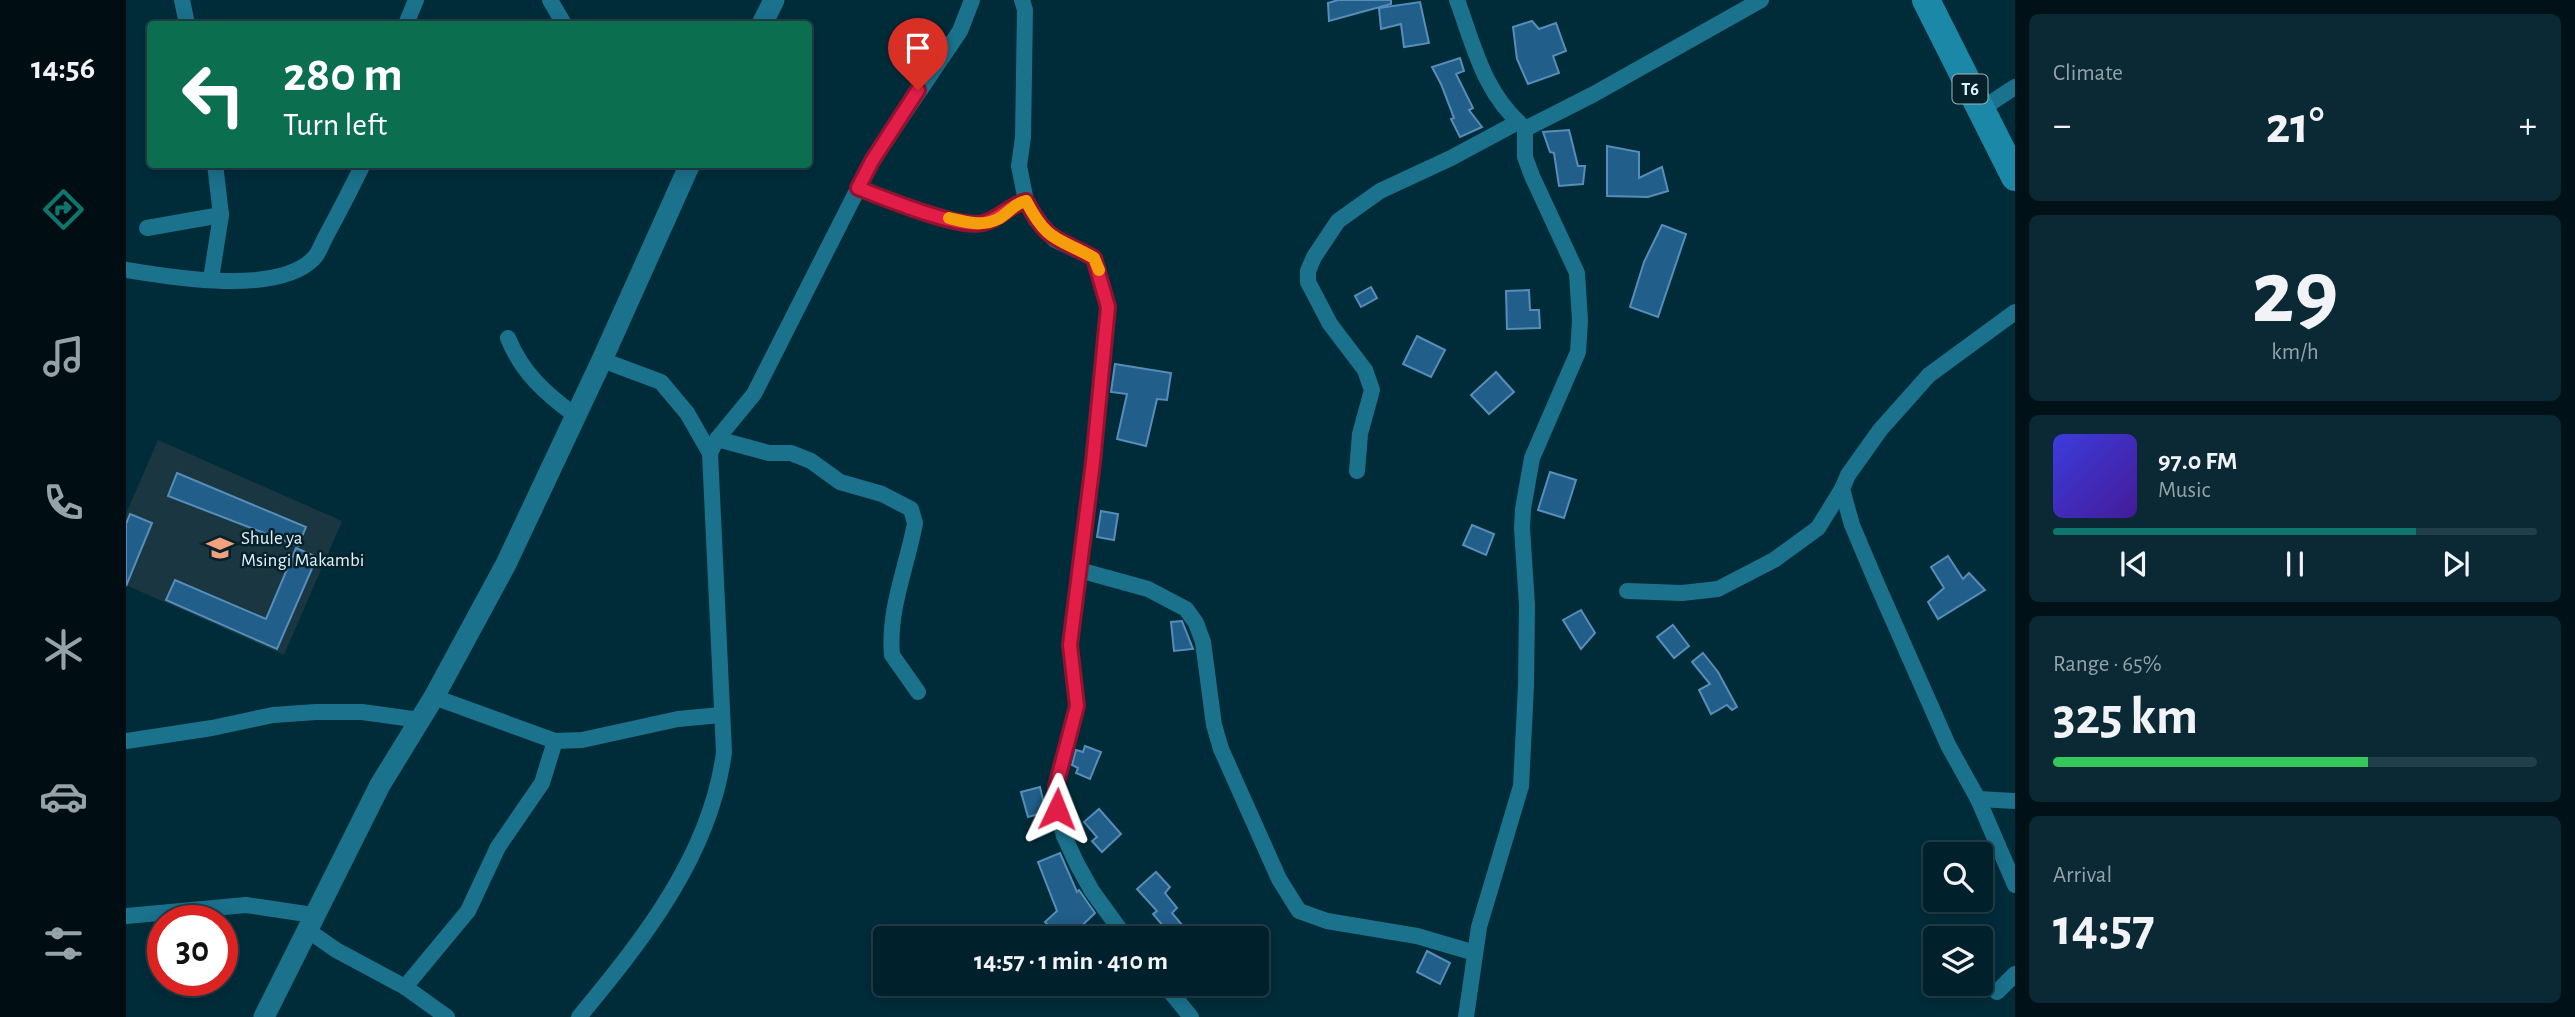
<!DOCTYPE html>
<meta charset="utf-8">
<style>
body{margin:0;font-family:"Alegreya Sans",sans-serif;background:#0a2934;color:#f1f3f6;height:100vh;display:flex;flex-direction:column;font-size:26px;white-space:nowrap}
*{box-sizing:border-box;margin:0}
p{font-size:23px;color:#95a3a9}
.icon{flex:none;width:38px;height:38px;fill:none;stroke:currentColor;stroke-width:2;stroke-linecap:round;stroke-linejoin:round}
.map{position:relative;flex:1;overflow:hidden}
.details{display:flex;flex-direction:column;gap:14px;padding:14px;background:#001218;width:560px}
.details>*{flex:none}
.banner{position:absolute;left:21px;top:21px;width:665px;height:147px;border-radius:7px;box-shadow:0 4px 18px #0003,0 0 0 2px #223e48;background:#0b6e4f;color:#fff;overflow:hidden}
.fabs{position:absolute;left:1797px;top:842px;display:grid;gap:14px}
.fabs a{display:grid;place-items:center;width:70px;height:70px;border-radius:7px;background:#00212c;box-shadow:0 4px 18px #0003,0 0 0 2px #223e48;font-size:35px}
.speed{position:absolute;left:21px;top:905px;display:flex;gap:14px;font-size:35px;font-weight:700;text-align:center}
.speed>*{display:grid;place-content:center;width:91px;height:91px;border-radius:50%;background:#00212c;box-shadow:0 4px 18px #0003,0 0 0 2px #223e48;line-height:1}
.speed .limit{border:10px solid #d22;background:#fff;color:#111}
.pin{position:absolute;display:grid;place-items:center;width:60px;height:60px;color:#fff;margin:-72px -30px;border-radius:50% 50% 50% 0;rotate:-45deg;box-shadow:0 0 7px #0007}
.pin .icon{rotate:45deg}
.me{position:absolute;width:77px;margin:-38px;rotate:2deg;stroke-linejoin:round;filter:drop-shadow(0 0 5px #0008)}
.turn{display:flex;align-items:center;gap:24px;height:147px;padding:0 21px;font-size:32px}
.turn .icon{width:91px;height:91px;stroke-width:2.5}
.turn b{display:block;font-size:49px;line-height:60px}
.big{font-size:52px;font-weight:700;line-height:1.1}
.details .widget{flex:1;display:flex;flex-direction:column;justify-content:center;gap:10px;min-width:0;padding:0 24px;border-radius:10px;background:#0a2934}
.details .dial{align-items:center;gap:0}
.dial b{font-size:91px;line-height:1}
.song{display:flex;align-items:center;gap:21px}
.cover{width:84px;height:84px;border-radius:10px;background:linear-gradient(135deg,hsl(240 70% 55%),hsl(260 70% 35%))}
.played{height:7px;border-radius:4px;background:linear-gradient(90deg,#0f766e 75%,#223e48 75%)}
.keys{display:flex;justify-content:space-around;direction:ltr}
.heat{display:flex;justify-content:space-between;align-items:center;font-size:38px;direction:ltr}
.charge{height:10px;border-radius:5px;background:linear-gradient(90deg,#34c759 65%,#223e48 0)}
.trip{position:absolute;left:747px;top:926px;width:396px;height:70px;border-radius:7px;background:#00212c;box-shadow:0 4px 18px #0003,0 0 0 2px #223e48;font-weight:700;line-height:70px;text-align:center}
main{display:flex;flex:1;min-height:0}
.tabs{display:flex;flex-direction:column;width:126px;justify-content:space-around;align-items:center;background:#000d12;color:#95a3a9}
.tabs .icon{width:49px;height:49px}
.tabs .active{color:#0f766e}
.tabs b{font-size:32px;color:#f1f3f6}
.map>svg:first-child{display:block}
.built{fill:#1a3741}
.building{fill:#215e8a;stroke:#568eb9;stroke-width:2}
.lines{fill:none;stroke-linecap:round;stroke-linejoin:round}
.minor{stroke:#1b728d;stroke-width:16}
.tertiary{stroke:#1b728d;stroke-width:21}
.trunk{stroke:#1c88a8;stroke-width:28}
.route-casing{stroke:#92132f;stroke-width:18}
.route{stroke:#e11d48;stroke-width:12}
.slow{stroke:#f59e0b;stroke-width:12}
.labels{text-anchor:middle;stroke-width:5;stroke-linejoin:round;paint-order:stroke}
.shield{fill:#07212a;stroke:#9eb5be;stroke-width:2}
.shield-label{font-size:18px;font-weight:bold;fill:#def4fd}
.poi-label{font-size:19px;fill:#def4fd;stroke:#07212a;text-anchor:start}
</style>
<main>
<nav class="tabs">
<b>14:56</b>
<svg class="icon active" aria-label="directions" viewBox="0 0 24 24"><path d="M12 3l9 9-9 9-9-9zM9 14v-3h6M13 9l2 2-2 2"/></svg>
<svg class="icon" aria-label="music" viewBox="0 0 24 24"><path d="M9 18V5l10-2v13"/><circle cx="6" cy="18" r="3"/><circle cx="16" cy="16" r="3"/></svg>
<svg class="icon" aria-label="phone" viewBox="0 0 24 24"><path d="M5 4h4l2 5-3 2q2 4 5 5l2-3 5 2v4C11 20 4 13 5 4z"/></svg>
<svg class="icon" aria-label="climate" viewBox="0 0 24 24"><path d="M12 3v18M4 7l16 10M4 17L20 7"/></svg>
<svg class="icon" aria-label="car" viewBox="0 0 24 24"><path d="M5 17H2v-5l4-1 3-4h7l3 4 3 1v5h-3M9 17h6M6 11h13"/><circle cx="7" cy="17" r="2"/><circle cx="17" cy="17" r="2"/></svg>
<svg class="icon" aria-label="filters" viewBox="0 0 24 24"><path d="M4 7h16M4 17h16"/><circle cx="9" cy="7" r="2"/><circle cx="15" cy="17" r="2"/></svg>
</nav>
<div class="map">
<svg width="1889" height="1017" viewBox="0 0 1889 1017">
<rect width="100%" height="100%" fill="#002c3a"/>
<polygon class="built" points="32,440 216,521 158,655 0,585 0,514"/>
<g class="building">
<polygon points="1212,0 1265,0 1265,4 1203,21 1202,3"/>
<polygon points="1294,2 1303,43 1278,47 1275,24 1255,29 1253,8"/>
<polygon points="1406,21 1413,29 1430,23 1440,51 1427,56 1433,73 1402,84 1391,59 1387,27"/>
<polygon points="1334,58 1338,71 1330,74 1347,108 1343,110 1356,127 1334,137 1325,119 1328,118 1315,84 1306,67"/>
<polygon points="1443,130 1452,166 1459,166 1457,184 1433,186 1428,153 1424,152 1417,132"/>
<polygon points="1481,146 1513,152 1513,178 1536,167 1542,191 1522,197 1481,196"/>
<polygon points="1536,225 1560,234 1532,317 1504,307 1518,262"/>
<polygon points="1245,287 1251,298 1235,307 1229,296"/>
<polygon points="1403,290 1404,310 1413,310 1414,328 1381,329 1380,291"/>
<polygon points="1291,336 1319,350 1305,377 1277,364"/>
<polygon points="989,364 1045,373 1041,400 1031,399 1020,446 991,439 1001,394 985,392"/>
<polygon points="1370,372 1388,392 1363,414 1345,395"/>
<polygon points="1424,472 1450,480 1438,518 1412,510"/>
<polygon points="51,473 180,527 172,546 42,496"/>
<polygon points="975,511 992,514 988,540 971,537"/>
<polygon points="4,514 26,523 0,586 0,524"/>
<polygon points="1346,525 1368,534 1360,555 1337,545"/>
<polygon points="170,548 191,557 151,649 40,600 49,580 140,619"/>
<polygon points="1822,556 1837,579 1843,573 1859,590 1812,619 1802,602 1818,588 1805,567"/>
<polygon points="1455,610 1469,633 1455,649 1437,620"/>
<polygon points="1056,621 1067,649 1048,651 1045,622"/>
<polygon points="1547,625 1563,646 1548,658 1531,637"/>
<polygon points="1577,653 1592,672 1611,707 1606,710 1601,705 1585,714 1573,690 1584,684 1566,662"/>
<polygon points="959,746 975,752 964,779 950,773 952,768 946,765 950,750 957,752"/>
<polygon points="914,787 920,812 902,817 895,792"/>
<polygon points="973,809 995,834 976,852 966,841 971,837 958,822"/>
<polygon points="934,853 951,892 953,890 969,913 943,938 935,938 919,922 931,911 912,862"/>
<polygon points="1030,872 1044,887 1039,893 1051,908 1046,913 1067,938 1047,938 1027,914 1031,911 1011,889"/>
<polygon points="1301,951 1324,963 1314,984 1291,972"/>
</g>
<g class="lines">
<g class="minor">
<polyline points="56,0 61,24"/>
<polyline points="424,0 438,24"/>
<polyline points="896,0 899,10 897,137 893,166 900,201 910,220 929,240 968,258 982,307 967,462 944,645 951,706 930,786 931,809 938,836 951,864 966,891 1000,938"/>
<path d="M1331,0C1348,46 1358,94 1398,127"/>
<polyline points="280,24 290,0"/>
<polyline points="1854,110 1889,87"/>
<path d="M732,188C758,198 832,229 857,223C874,219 883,205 900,201"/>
<polyline points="21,228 95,215"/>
<path d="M0,270C47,278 151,295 187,259C193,254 196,243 200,236C213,212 225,189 237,164"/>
<polyline points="85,279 95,215 89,164"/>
<polyline points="1889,312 1803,375 1754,430 1722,475 1716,489 1726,525 1751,584 1822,745 1852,799 1889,885"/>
<path d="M382,338C396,373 420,394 450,416"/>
<polyline points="476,360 535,382 561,413 584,453"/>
<path d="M591,439L643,453H665L685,461L714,482L756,494L785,509L789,523C781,567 762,609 766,655L792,692"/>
<polyline points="1231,471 1234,434 1246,390 1239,370 1204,324 1182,282 1182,271 1188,257 1212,221 1254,191 1325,158 1392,122"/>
<polyline points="953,570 1022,589 1060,609 1070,623 1077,642 1088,725 1095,749 1153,879 1173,911 1201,921 1291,936 1349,953"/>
<polyline points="1501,591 1556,593 1592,589 1648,560 1692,528 1716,489"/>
<polyline points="308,697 429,741 456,740 552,719 595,715"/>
<polyline points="0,741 86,728 147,715 190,712 236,712 294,720"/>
<polyline points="1852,799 1889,801"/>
<polyline points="0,916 120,905 187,915"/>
<polyline points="180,929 210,950 279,987 321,1017"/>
<polyline points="1038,984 1065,1017"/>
<polyline points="279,987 342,911 372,847 416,783 429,741"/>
<polyline points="1871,992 1889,974"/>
<path d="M453,1017C517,940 585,854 598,752L584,453L591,439L628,394L746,161L834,31L846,0"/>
<polyline points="1340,1017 1353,927 1395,786 1400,686 1401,605 1396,528 1397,509 1406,458 1452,352 1454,321 1451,273 1406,176 1399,157 1399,129 1468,94 1635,0"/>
</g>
<g class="tertiary">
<polyline points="636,24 648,0"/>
<polyline points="138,1017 254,785 308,697 380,564 476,360 564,164"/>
</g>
<polyline class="trunk" points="1800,0 1889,177"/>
</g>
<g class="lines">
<g class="route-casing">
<path id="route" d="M792,90L746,161L732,188C758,198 832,229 857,223C874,219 883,205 900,201C922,243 931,237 968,258L982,307L967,462L944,645L951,706L930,786L931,809"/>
</g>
<use href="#route" class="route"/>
<path class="slow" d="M823,218C840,222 856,227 872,219C883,213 887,204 900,201C922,243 931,237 968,258L973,270"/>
</g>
<defs>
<g id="school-bare" transform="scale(2.1)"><path d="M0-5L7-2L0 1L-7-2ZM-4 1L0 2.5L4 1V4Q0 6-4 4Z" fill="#f2a17e" stroke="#07212a" stroke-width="2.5" paint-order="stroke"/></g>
</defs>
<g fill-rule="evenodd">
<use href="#school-bare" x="94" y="548"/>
</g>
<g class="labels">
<rect class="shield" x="1826.5" y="74.5" width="35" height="29" rx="5"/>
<g class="shield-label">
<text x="1844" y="95">T6</text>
</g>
<g class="poi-label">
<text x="115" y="544">Shule ya<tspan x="115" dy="22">Msingi Makambi</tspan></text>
</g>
</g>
</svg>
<div class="fabs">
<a><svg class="icon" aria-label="search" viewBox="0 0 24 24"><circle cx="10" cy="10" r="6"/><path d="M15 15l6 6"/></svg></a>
<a><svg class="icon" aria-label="layers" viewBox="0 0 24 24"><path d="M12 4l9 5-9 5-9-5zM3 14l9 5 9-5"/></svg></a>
</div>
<div class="speed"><div class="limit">30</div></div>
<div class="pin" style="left:792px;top:90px;background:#d93025"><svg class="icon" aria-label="arrive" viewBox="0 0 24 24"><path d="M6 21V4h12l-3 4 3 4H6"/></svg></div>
<svg class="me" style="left:931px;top:809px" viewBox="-20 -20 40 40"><path d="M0-17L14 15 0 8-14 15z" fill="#e11d48" stroke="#fff" stroke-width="4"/></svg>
<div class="trip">14:57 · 1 min · 410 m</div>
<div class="banner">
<div class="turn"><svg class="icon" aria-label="left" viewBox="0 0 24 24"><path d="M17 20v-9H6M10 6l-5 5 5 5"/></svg><div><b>280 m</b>Turn left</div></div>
</div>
</div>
<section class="details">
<div class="widget"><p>Climate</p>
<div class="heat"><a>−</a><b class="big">21°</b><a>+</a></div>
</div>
<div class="widget dial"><b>29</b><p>km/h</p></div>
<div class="widget">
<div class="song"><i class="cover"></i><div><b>97.0 FM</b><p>Music</p></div></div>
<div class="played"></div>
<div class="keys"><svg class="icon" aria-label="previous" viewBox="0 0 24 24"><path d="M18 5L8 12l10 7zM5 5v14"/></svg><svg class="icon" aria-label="pause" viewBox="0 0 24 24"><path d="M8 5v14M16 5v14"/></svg><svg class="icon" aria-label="next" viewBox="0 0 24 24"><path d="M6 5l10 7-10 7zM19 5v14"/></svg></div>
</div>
<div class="widget"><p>Range · 65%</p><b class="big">325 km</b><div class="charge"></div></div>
<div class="widget"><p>Arrival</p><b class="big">14:57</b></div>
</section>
</main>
